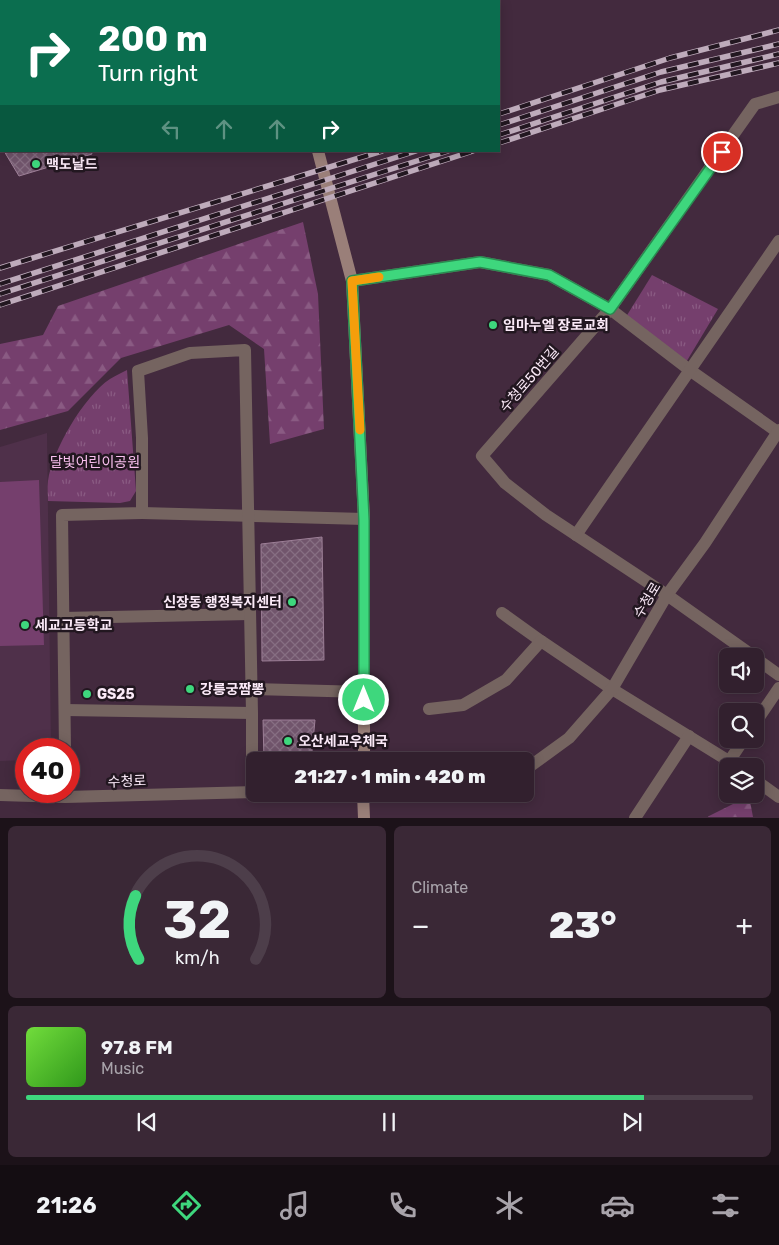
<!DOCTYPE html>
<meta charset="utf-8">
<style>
body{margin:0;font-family:Rubik,"Noto Sans KR",sans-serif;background:#3a2836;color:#f1f3f6;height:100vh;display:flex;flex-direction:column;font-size:19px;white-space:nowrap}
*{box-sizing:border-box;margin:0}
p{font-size:16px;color:#a8a3aa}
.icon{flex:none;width:28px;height:28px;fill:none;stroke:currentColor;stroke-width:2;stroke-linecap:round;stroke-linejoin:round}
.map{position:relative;height:818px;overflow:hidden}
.side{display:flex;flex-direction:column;gap:8px;padding:8px;background:#1c1219;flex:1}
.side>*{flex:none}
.top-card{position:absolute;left:0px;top:0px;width:500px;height:152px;box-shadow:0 2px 12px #0003,0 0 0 1px #4d3e4a;background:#0b6e4f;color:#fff;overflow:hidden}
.controls{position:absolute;left:719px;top:648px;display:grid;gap:10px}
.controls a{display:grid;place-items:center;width:45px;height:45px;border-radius:8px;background:#32202e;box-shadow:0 2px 12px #0003,0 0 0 1px #4d3e4a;font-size:25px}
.speed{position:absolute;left:15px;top:738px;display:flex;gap:10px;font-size:25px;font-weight:700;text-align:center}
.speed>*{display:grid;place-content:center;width:65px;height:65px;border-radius:50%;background:#32202e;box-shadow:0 2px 12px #0003,0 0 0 1px #4d3e4a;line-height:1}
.speed .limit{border:8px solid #d22;background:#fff;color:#111}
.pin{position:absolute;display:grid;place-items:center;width:42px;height:42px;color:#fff;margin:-21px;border:2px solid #fff;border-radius:50%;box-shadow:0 1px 5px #0007}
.me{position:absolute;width:55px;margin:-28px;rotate:0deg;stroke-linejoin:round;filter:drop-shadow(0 0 4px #0008)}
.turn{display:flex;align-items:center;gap:18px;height:105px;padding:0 15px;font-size:22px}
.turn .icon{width:65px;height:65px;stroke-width:2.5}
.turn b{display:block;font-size:35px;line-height:42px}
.lanes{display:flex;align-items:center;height:48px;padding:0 15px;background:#0003;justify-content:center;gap:25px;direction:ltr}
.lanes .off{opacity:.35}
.big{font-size:38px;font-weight:800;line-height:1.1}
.side .widget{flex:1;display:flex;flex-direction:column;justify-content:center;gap:8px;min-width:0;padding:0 18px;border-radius:8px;background:#3a2836}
.side .dial{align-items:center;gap:0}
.dial svg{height:130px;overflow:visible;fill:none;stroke:#4d3e4a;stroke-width:7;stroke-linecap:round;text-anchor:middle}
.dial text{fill:#f1f3f6;stroke:none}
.song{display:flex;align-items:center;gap:15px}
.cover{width:60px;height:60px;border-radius:8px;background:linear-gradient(135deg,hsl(100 70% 55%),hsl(110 70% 35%))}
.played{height:5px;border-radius:2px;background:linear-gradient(90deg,#3ed77d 85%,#4d3e4a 85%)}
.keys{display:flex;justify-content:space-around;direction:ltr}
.heat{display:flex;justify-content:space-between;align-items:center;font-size:28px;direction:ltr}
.side .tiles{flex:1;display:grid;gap:8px;grid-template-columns:1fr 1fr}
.widget:last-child{grid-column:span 2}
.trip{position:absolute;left:246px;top:752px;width:288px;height:50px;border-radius:8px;background:#32202e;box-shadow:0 2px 12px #0003,0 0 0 1px #4d3e4a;font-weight:800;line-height:50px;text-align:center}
.dock{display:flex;height:80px;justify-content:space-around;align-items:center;background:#140d12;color:#a8a3aa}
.dock .icon{width:35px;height:35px}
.dock .on{color:#3ed77d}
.dock b{font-size:22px;color:#f1f3f6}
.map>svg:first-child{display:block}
.built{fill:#4f304a}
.grass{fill:url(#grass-tufts)}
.forest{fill:url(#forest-firs)}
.garden{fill:#753f6d}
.building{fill:url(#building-cross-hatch);stroke:#9d7f97}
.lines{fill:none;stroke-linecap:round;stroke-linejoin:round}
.street{stroke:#756460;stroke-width:12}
.secondary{stroke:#9a7f79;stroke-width:12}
.primary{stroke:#b5938c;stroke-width:12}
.rail-casing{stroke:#beabbb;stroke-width:5.5}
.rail{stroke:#221720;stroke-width:4;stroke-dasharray:11;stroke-linecap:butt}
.route-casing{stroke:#288c51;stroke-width:12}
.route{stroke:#3ed77d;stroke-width:9}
.slow{stroke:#f59e0b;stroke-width:9}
.poi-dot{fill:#3ed77d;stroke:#221720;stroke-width:2}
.labels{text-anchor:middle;stroke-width:5;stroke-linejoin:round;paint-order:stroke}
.poi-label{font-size:14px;font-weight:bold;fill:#fbeaf8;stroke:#221720;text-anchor:start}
.street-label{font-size:14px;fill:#fbeaf8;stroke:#221720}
.park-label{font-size:14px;fill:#f9bfef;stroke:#221720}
</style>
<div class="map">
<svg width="779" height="818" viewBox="0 0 779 818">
<defs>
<pattern id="grass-tufts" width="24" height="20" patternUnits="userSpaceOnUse" patternTransform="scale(1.25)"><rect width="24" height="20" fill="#753f6d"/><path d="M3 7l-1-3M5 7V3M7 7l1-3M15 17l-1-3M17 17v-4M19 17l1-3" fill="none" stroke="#8a5b83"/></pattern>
<pattern id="forest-firs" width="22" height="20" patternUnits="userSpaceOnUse" patternTransform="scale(1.25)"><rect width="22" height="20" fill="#753f6d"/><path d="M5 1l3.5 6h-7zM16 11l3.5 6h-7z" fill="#8a5b83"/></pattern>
<pattern id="building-cross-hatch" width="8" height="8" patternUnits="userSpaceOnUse" patternTransform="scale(1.25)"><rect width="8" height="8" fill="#71556c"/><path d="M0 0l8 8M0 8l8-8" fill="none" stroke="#866e82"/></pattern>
</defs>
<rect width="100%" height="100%" fill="#432a3e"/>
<polygon class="built" points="47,433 51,749 26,749 26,760 0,761 0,447"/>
<g class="grass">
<polygon points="652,275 718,309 685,364 624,320"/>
<path d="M127,370L136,491L130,501L120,503L48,501C48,495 47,488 48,481C52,451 84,396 110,379C115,376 121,373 127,370Z"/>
</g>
<g class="forest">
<polygon points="303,222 318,294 324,429 270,444 264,349 229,325 121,358 68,411 0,430 0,344 43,335 58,306"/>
<polygon points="749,796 753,817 708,817 709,816"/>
</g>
<polygon class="garden" points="39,480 44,645 0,646 0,482"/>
<g class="building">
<polygon points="4,151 91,151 92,154 19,176"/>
<polygon points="322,537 324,660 262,661 261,544"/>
<polygon points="263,720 315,720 311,761 264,761"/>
</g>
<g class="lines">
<g class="street">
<polyline points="352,281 480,262 549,275 610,309 691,371 779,433"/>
<polyline points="142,513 364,519"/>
<polyline points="576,535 779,241"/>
<polyline points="502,613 541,641 612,689 737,766"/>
<polyline points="63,618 250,614"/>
<polyline points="753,656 667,595 546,515 505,483 482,456 610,309 755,104 779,97"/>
<polyline points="755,658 779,675"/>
<polyline points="251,689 364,692"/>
<polyline points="429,709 463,705 506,680 541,641"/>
<polyline points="65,710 252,713"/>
<polyline points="755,723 779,688"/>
<polyline points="65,749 62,515 142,513 142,438 138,371 190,353 245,350 252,713 252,792"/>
<polyline points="730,760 744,739"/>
<polyline points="525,770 569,738 612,689 667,595 705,543 779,430"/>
<polyline points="755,780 779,797"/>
<polyline points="0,795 65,797 255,792"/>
<polyline points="635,818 689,736"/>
</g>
<g class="secondary">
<polyline points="279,0 279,1"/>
<polyline points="318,151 352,281 364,519 364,761"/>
<polyline points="363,794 364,818"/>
</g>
<g class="primary">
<polyline points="106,1 109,0"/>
<polyline points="194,1 198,0"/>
<polyline points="0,44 1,44"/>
<polyline points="0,77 1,77"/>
</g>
<g class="rail-casing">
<g id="rail">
<polyline points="499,114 670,58 779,30"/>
<polyline points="499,125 661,72 779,44"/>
<polyline points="499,135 661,82 779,54"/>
<polyline points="499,143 660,90 779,63"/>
<polyline points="0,268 382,151"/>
<polyline points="0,284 416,151"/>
<polyline points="0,294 448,151"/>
<polyline points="0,305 473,151"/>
</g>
</g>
<use href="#rail" class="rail"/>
</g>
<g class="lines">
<g class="route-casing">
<polyline id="route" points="364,700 364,520 352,281 480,262 549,275 610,309 722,152"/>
</g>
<use href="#route" class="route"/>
<polyline class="slow" points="360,430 352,281 379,277"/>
</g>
<g class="poi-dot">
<circle cx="36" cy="164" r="5"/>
<circle cx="493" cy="325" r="5"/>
<circle cx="292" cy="602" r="5"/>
<circle cx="25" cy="625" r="5"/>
<circle cx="190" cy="689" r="5"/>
<circle cx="87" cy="694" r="5"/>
<circle cx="288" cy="741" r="5"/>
</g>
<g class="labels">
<g class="poi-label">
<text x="46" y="169">맥도날드</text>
<text x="503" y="330">임마누엘 장로교회</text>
<text x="282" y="607" text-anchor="end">신장동 행정복지센터</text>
<text x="35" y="630">세교고등학교</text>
<text x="200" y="694">강릉궁짬뽕</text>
<text x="97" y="699">GS25</text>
<text x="298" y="746">오산세교우체국</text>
</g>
<g class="street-label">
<text transform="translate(529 379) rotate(-49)" y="5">수청로50번길</text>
<text transform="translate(647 600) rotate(-59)" y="5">수청로</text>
<text transform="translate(127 781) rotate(-2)" y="5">수청로</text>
</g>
<g class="park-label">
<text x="95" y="467">달빛어린이공원</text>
</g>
</g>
</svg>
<div class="controls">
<a><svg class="icon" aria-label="sound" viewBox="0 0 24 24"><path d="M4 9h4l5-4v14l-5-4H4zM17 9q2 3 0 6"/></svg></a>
<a><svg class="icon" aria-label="search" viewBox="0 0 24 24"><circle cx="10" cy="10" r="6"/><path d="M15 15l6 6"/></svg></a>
<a><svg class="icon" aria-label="layers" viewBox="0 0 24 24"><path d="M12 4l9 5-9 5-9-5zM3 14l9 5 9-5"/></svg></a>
</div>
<div class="speed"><div class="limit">40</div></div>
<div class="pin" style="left:722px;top:152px;background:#d93025"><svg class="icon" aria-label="arrive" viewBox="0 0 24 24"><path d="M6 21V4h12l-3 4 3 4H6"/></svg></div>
<svg class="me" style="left:364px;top:700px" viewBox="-20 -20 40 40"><circle r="17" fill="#3ed77d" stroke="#fff" stroke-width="3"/><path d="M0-11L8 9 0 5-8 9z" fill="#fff"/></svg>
<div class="trip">21:27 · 1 min · 420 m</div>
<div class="top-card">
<div class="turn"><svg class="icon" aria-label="right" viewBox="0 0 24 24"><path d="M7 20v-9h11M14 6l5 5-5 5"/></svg><div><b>200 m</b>Turn right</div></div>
<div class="lanes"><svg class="icon off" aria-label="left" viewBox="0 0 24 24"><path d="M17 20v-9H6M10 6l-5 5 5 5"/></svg><svg class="icon off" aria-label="ahead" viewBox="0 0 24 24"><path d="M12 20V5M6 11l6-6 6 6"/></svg><svg class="icon off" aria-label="ahead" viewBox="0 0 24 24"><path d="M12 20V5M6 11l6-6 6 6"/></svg><svg class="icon" aria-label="right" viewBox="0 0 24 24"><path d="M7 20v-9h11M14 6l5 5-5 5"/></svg></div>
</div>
</div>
<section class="side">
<div class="tiles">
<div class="widget dial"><svg viewBox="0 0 100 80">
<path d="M14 69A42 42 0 1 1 86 69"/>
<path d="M14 69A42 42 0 0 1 12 30" stroke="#3ed77d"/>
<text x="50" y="56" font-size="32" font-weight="700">32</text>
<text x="50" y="72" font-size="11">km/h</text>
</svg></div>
<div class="widget"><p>Climate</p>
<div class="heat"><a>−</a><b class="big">23°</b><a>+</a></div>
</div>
<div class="widget">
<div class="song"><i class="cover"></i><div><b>97.8 FM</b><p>Music</p></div></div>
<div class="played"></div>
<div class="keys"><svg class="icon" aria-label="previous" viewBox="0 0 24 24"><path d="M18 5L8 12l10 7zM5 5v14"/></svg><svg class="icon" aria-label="pause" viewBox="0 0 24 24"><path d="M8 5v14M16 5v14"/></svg><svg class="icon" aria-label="next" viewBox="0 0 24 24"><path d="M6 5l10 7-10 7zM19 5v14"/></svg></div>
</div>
</div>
</section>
<nav class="dock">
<b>21:26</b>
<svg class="icon on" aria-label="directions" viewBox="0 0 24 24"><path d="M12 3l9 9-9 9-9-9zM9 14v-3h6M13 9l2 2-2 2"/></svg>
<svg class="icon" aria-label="music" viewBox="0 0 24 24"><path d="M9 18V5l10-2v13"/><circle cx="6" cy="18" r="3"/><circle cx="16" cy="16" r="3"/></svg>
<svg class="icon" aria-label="phone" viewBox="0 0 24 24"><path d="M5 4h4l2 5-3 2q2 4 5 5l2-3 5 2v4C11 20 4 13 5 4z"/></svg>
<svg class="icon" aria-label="climate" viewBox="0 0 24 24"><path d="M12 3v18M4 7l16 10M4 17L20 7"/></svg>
<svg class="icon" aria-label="car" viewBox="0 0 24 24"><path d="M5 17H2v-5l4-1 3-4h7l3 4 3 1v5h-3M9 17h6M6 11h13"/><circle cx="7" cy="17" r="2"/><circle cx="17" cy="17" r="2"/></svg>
<svg class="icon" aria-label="filters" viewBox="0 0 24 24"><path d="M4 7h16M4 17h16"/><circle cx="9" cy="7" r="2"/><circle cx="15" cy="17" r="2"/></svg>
</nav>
